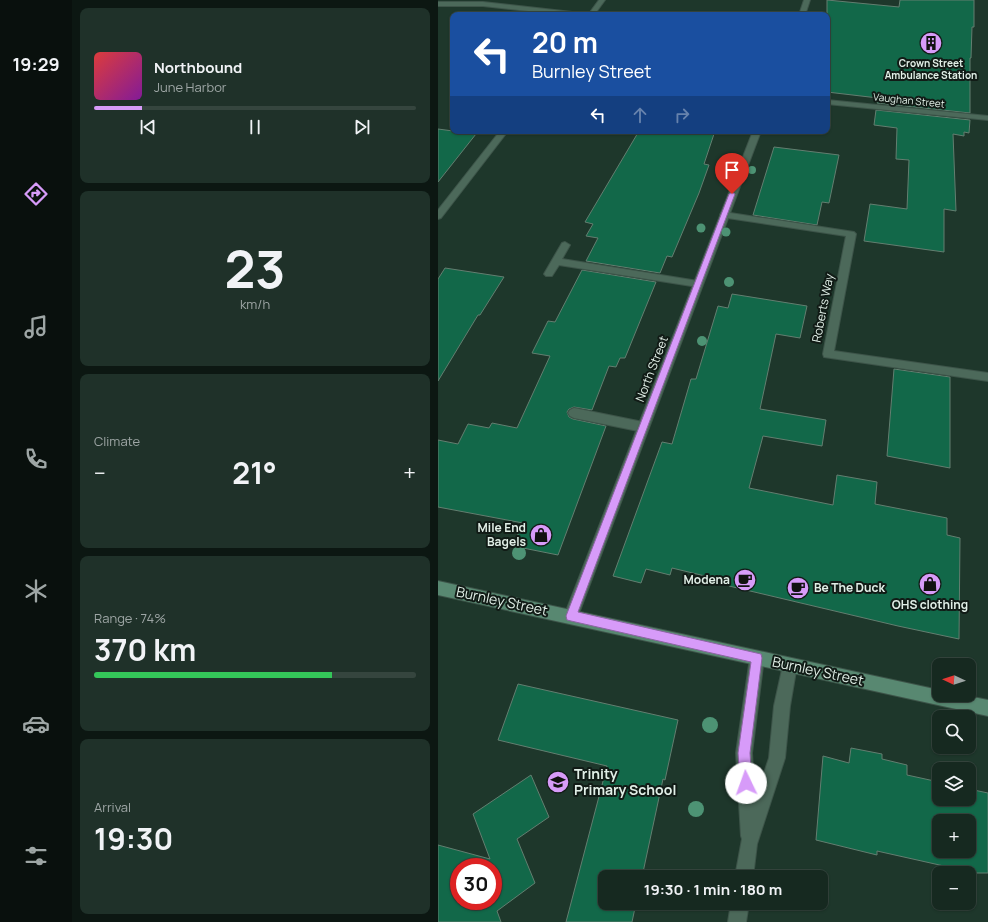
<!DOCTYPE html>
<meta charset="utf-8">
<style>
body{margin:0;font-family:Manrope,sans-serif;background:#1f3129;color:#f1f3f6;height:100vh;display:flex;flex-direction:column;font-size:15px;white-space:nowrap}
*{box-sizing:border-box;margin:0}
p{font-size:13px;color:#9ea6a5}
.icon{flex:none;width:22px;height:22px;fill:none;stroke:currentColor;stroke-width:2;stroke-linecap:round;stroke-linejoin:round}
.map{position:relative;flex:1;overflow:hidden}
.drawer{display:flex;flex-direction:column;gap:8px;padding:8px;background:#0c1712;width:366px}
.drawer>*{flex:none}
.banner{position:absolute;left:12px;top:12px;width:380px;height:122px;border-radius:8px;box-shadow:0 1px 3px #0004,0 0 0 1px #35453e;background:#1a4fa0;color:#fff;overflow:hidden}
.needle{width:26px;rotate:274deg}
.controls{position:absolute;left:494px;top:658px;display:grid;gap:8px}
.controls a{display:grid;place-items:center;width:44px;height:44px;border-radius:8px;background:#162920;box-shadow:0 1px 3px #0004,0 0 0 1px #35453e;font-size:20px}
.speed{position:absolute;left:12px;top:858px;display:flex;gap:8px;font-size:20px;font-weight:700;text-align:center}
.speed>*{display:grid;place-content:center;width:52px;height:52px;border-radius:50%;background:#162920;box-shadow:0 1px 3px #0004,0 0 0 1px #35453e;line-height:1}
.speed .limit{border:6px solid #d22;background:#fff;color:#111}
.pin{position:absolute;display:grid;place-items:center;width:34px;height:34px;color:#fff;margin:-41px -17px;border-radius:50% 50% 50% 0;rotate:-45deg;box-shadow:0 0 4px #0007}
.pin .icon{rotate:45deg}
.me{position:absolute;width:44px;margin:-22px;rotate:357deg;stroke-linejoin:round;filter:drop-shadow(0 0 3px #0008)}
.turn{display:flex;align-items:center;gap:14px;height:84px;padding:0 16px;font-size:18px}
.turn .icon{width:52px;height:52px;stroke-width:2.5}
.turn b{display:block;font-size:28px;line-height:34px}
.lanes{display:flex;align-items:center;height:38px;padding:0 16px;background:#0003;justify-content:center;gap:20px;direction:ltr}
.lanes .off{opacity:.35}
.big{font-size:30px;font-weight:700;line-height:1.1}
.drawer .card{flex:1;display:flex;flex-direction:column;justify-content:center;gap:6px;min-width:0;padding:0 14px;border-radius:8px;background:#1f3129}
.drawer .dial{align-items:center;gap:0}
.dial b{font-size:52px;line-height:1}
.song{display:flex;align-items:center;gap:12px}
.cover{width:48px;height:48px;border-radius:6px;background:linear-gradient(135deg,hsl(0 70% 55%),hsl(290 70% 35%))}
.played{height:4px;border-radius:2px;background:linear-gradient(90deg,#d79bf9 15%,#35453e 15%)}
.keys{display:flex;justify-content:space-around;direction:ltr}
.heat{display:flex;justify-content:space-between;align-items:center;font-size:22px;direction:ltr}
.charge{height:6px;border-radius:3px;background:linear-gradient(90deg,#34c759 74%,#35453e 0)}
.trip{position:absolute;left:160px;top:870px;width:230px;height:40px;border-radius:8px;background:#162920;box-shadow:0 1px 3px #0004,0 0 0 1px #35453e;font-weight:700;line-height:40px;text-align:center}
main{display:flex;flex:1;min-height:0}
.menu{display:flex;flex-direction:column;width:72px;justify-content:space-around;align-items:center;background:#09100d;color:#9ea6a5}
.menu .icon{width:28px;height:28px}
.menu .current{color:#d79bf9}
.menu b{font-size:18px;color:#f1f3f6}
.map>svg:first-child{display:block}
.building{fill:#126849;stroke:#637e70;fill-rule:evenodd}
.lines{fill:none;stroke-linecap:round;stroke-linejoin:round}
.lane-casing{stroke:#3d5449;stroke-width:2}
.street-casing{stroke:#3d5449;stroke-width:2}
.secondary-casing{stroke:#3d5449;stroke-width:2}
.lane{fill:#4c695a;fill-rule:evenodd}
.street{fill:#4c695a;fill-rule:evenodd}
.secondary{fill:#588871;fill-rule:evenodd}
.tree{fill:#4d9374}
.route{fill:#d79bf9;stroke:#8c65a2}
.labels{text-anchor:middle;stroke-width:4;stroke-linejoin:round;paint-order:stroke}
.far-poi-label{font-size:10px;font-weight:bold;fill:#e1efe7;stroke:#111b16}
.far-street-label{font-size:10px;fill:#e1efe7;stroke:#111b16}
.street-label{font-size:12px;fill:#e1efe7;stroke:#111b16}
.poi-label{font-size:12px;font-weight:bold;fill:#e1efe7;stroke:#111b16;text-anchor:end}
.near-street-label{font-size:14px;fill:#e1efe7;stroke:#111b16}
.near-poi-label{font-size:14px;font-weight:bold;fill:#e1efe7;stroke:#111b16;text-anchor:start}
</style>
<main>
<nav class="menu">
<b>19:29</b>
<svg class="icon current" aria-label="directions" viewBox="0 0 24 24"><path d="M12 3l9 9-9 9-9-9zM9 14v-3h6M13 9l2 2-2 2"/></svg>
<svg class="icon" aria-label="music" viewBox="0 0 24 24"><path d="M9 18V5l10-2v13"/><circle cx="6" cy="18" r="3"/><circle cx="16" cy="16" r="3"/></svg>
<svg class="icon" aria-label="phone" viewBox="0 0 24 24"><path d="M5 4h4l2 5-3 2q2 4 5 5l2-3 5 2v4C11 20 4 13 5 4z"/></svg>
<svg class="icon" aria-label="climate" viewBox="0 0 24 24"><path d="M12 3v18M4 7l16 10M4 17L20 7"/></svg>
<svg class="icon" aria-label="car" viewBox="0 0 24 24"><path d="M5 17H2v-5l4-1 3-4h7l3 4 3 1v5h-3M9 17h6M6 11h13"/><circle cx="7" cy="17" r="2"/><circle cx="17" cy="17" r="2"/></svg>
<svg class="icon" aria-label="filters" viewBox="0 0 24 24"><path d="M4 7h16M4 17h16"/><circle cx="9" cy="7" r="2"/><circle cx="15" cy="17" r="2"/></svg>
</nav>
<section class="drawer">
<div class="card">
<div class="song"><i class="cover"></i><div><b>Northbound</b><p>June Harbor</p></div></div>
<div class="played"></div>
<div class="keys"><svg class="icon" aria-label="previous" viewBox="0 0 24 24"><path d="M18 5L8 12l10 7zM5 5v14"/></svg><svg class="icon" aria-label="pause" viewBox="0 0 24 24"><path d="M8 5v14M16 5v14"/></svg><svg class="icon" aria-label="next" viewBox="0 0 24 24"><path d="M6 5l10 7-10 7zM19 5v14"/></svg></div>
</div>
<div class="card dial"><b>23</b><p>km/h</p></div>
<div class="card"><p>Climate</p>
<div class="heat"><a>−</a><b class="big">21°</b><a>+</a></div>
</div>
<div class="card"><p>Range · 74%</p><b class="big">370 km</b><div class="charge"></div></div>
<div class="card"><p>Arrival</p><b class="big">19:30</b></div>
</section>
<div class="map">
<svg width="550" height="922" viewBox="0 0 550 922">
<rect width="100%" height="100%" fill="#1e372b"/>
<g class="building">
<polygon points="389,0 461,7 462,0 536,0 536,27 534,27 533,58 532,58 532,113 439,103 440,98 389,92"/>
<polygon points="438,110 532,120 531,133 526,132 526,136 515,134 518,211 506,209 506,252 426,241 432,204 469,209 471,160 458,159 459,128 436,125"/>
<polygon points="0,129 38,134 0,182"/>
<polygon points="201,131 277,131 266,164 271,165 261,193 234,257 229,256 222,273 148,261 160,238 148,236 155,224 147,222"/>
<polygon points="336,147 401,155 391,203 384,202 379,225 315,215"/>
<polygon points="7,268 66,277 42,315 40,315 0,381 0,279"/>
<polygon points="144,270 218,282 187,358 182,358 178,367 171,366 154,410 136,407 131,409 129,412 131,417 135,419 168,426 120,555 75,546 85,523 0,507 0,440 20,444 30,424 51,428 54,423 79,428 112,356 94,353 110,321 117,322"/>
<polygon points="294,294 369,306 362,338 338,334 322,409 388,420 384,446 325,436 311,488 395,505 399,475 439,482 437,504 509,518 509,535 522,538 521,639 460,626 291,586 292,582 234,568 232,575 208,569 203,583 175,576 224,442 234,444 253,379 258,379 280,306 290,308"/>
<polygon points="456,369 512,377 512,468 449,456"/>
<polygon points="80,684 240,720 227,780 225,779 204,877 167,877 167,903 198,903 194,922 128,922 169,766 60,740"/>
<path d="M413,748L444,754V759L469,765V775L501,782V799H531V789L550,793V873H506V866L439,851V855L378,840L385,756L411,763ZM501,821H531V851H501Z"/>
<path d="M93,775L111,817L79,839L97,883L59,911L63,922H0V845L52,859L35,814ZM21,867H55V901H21Z"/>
</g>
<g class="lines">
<g class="lane-casing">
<g id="lane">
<polygon points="286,212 416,232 418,234 396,351 550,373 550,381 386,357 385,354 408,236 283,217 282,215 283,213"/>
<polygon points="127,242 132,245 124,259 260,281 265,284 260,287 121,265 114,276 108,276 106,274 124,243"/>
<polygon points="136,408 205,422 209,424 211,427 209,430 205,432 136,418 132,416 130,413 132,410"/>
</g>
</g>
<g class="street-casing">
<g id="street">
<polygon points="161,0 167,0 156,15 150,15"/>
<polygon points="366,0 372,0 367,15 361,15"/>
<polygon points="0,2 45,2 143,13 146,15 126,15 45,6 0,6"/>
<polygon points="389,100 550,116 550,120 389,104"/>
<polygon points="62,131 70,131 3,218 0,219 0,210"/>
<polygon points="315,131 323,131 140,616 138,621 133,623 128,621 126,616"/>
<polygon points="319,651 324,653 326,658 314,753 317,800 331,758 336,706 345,665 347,660 352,658 357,660 359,665 352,706 347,758 319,844 315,877 297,877 304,839 303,836 298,753 312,658 314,653"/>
<polygon points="293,903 311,903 308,922 290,922"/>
</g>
</g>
<g class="secondary-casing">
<polygon id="secondary" points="0,581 501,690 501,695 525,695 550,700 550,716 0,595"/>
</g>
<use href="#lane" class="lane"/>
<use href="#street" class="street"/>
<use href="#secondary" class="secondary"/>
</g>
<g class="tree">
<circle cx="287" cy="167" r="4"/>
<circle cx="314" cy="170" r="4"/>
<circle cx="263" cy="228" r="4.5"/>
<circle cx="288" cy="232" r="4.5"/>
<circle cx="291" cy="282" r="5"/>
<circle cx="264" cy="341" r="5"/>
<circle cx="81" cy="553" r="7"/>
<circle cx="272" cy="725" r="8"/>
<circle cx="258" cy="809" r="8"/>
</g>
<polygon class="route" points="294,192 297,194 140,612 323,654 324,658 312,753 314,783 312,788 308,790 304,788 302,783 300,753 313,662 133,621 129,620 128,616 291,194"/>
<defs>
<g id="building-disc" transform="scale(1.15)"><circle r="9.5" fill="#d79bf9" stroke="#111b16"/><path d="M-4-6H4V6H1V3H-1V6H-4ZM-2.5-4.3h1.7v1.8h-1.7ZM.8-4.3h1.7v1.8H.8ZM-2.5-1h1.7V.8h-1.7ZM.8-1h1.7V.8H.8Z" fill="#111"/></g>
<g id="shop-disc" transform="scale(1.15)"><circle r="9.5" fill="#d79bf9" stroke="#111b16"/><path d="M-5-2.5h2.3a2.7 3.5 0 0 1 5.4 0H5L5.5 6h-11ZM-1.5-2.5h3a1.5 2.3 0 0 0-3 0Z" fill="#111"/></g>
<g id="cafe-disc" transform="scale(1.15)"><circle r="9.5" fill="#d79bf9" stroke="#111b16"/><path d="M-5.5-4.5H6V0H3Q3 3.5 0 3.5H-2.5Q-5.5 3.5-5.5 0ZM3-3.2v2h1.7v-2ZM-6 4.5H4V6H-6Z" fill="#111"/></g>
<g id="school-disc" transform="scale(1.15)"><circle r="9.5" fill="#d79bf9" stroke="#111b16"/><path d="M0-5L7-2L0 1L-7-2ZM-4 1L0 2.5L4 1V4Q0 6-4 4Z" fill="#111"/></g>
</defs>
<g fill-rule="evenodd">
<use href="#building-disc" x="493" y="43"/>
<use href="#shop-disc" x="103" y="535"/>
<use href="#cafe-disc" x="307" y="580"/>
<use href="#shop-disc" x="492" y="584"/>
<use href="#cafe-disc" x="360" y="588"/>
<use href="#school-disc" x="120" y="782"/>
</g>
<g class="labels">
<g class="far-poi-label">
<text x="493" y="67">Crown Street<tspan x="493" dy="12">Ambulance Station</tspan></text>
</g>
<g class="far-street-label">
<text transform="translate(471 100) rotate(6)" y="4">Vaughan Street</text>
</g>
<g class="street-label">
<text transform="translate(385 308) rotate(-79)" y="4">Roberts Way</text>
<text transform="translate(214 369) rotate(-69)" y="4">North Street</text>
</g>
<g class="poi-label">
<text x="88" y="532">Mile End<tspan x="88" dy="14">Bagels</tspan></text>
<text x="292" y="584">Modena</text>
<text x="376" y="592" text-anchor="start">Be The Duck</text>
<text x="492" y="609" text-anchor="middle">OHS clothing</text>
</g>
<g class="near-street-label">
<text transform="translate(64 601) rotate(12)" y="5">Burnley Street</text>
<text transform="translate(380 671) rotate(12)" y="5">Burnley Street</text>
</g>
<g class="near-poi-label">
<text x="136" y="779">Trinity<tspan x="136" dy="16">Primary School</tspan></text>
</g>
</g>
</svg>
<div class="controls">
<a><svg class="needle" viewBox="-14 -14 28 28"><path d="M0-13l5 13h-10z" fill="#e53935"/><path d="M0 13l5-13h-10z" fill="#9ea6a5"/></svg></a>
<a><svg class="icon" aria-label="search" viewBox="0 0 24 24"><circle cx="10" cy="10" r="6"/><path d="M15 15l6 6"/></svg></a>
<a><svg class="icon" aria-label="layers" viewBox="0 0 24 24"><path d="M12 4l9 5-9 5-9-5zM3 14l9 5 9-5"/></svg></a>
<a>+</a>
<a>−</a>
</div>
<div class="speed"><div class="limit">30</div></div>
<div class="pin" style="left:294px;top:194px;background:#d93025"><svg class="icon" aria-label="arrive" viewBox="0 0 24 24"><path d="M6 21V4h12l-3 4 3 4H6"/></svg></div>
<svg class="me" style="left:308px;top:783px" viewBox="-20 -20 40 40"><circle r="19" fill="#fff"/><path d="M0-13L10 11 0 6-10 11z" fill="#d79bf9"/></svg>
<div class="trip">19:30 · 1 min · 180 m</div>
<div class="banner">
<div class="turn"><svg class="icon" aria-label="left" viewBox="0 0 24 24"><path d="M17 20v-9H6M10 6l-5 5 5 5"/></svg><div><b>20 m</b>Burnley Street</div></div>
<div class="lanes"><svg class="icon" aria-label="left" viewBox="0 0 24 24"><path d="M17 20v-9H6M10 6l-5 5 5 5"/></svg><svg class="icon off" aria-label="ahead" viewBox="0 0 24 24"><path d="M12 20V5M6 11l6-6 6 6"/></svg><svg class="icon off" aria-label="right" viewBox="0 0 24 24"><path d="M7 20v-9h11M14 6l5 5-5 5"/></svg></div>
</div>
</div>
</main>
